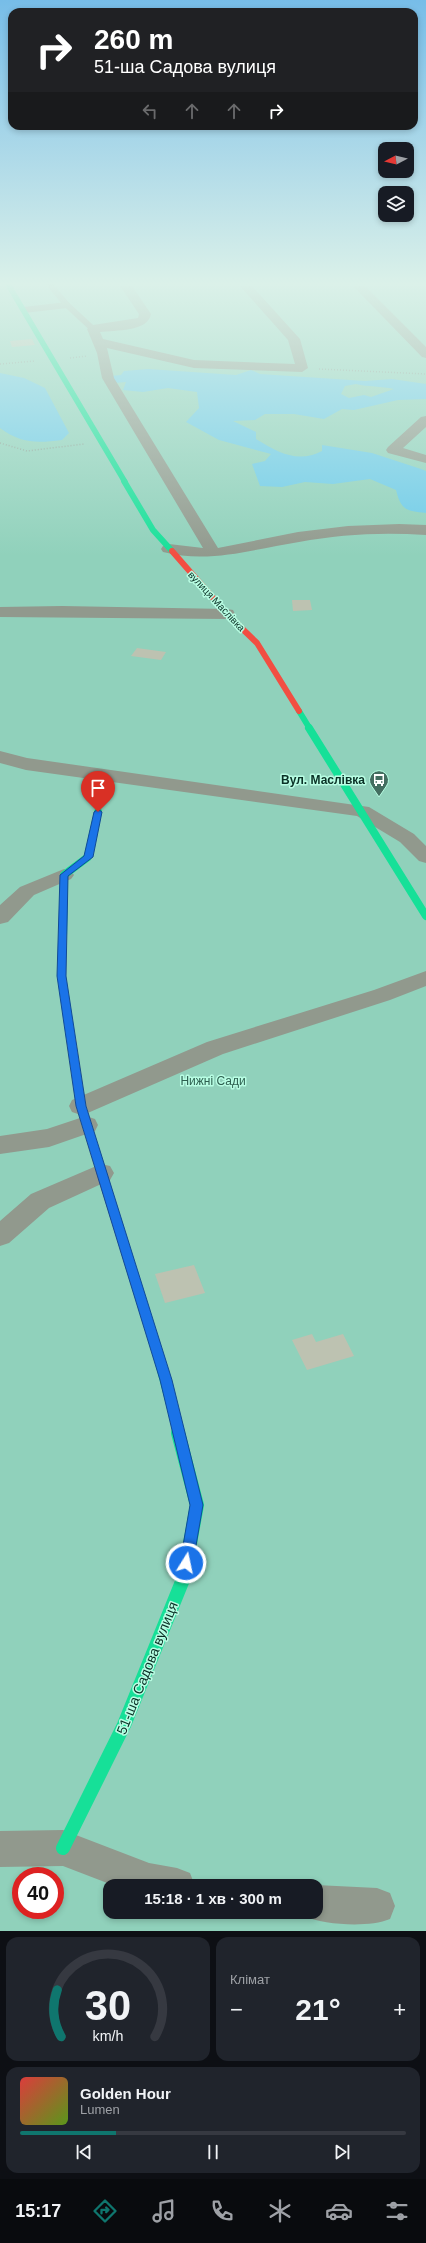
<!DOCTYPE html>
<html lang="uk">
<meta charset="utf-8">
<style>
body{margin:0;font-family:Arial,sans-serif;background:#20242c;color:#f1f3f6;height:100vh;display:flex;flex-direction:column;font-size:15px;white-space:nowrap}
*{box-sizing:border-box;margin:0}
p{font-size:13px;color:#9ea1a6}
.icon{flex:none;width:22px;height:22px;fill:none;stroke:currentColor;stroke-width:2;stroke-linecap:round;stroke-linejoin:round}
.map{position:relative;height:1931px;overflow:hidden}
.side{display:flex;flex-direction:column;gap:6px;padding:6px;background:#0d0f14;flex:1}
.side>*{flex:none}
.banner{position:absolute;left:8px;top:8px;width:410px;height:122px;border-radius:12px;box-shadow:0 2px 6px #0003;background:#202124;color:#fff;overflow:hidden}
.needle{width:26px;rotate:263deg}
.buttons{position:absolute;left:378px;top:142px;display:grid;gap:8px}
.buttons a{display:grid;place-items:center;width:36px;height:36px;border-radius:8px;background:#171b24;box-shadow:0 2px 6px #0003;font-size:20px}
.speed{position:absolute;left:12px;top:1867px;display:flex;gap:8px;font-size:20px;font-weight:700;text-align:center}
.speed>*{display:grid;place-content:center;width:52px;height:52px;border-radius:50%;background:#171b24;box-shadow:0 2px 6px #0003;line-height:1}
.speed .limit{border:6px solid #d22;background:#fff;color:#111}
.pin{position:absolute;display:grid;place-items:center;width:34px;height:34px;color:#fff;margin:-41px -17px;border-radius:50% 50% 50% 0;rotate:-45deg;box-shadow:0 0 4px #0007}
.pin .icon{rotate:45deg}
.me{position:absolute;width:44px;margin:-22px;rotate:10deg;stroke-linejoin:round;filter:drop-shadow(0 0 3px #0008)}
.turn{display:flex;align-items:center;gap:14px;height:84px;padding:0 20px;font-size:18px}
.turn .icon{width:52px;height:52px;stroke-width:2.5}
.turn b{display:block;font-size:28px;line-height:34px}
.lanes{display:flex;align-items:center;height:38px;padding:0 20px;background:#0003;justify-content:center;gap:20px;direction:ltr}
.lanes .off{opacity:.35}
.big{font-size:30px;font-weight:700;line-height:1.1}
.side .card{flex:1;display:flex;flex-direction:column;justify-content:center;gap:6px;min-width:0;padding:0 14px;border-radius:12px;background:#20242c}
.side .dial{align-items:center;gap:0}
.dial svg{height:104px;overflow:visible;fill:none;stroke:#363941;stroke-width:7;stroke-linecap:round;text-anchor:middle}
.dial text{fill:#f1f3f6;stroke:none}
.song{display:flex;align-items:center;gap:12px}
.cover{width:48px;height:48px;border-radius:6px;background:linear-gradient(135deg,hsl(0 70% 55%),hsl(90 70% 35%))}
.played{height:4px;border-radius:2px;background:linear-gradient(90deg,#0f766e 25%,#363941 25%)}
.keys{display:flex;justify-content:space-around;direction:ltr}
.heat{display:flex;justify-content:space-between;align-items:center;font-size:22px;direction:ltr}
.side .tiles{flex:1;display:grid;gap:6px;grid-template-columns:1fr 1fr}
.card:last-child{grid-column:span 2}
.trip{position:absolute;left:103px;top:1879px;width:220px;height:40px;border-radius:12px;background:#171b24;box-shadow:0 2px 6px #0003;font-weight:700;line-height:40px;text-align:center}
.tabs{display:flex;height:64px;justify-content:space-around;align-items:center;background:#090b0e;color:#9ea1a6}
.tabs .icon{width:28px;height:28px}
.tabs .selected{color:#0f766e}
.tabs b{font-size:18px;color:#f1f3f6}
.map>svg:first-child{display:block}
.green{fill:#90d1bb;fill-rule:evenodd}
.water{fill:#6ecbe9;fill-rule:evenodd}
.building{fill:#bdc2b1}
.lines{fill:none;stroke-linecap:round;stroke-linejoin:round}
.path{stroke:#8ea297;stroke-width:1.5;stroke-dasharray:1 2;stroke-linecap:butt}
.lane{stroke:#91998d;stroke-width:6}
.street{fill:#91998d;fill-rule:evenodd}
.fast-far4{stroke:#16e098;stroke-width:5.5}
.fast-far3{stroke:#16e098;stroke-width:6}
.fast-far2{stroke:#16e098;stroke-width:8}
.fast-far1{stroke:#16e098;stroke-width:10}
.fast{stroke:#16e098;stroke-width:14}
.slow-far1{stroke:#ffcf43;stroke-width:8}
.slow{stroke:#ffcf43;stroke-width:10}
.jam-far1{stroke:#f24e42;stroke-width:6}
.jam{stroke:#f24e42;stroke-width:10}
.route{fill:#1a73e8;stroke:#114b97}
.labels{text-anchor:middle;stroke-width:3;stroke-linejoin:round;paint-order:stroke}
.far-street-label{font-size:10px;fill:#093025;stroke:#b8fde3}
.poi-label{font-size:12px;font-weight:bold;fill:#093025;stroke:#b8fde3;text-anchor:end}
.park-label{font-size:12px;fill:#2d5f4f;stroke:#b8fde3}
.near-street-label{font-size:14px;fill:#093025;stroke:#b8fde3}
</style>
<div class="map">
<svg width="426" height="1931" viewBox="0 0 426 1931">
<rect width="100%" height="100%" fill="#afdfce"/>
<path class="green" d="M0,286H426V1931H0ZM21,1876H55V1910H21ZM110,1886H316V1912H110Z"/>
<g class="water">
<path d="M148,369L236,375L251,370L260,374L365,381L392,379L426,384V399L398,400L354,410L342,409L324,419L294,414H265L255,420L233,421L256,432V439C277,452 298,464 322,451V445L372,453L421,469L426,471V513C406,511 401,510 396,490L370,479L333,484L305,482L282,487L260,486L252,464L265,461L271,454L219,440L186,422L199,408L197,392L168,388L143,392L123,390L126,382L115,383L111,376L121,375L124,371ZM356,384C368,387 381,386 394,389L371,397L364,395L349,398L341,394L345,386Z"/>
<path d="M0,373L24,378L45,388L69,433L62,440C37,443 22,444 0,428Z"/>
</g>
<g class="building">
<polygon points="32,339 35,345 12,347 10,341"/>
<polygon points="292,600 310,600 312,610 293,611"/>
<polygon points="137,648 166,652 161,660 131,656"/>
<polygon points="194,1265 205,1293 165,1303 155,1274"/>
<polygon points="312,1334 316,1342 343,1334 354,1356 307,1370 292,1340"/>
</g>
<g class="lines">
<g class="path">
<polyline points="70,358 87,356"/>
<polyline points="0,364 35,361"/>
<polyline points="319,369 426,374"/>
<polyline points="0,443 27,451 84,444"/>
</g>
<g class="lane">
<polyline points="51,286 67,305 93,329"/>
<polyline points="24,310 67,305"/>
</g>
<g class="street">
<path d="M120,286H132L151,314C148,332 115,330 100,332L103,339L194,360L295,364L288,340L240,286H252L300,339L308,368L302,372L194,368L107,348L114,378L218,548L298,532L348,526L399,524L426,525V535C383,532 341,534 299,542C253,549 210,564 163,552L161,549L163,546L169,544L203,548L102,378L97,353L87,329L93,325L138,318L139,314Z"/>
<polygon points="353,286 365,286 426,347 426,358 422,357"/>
<polygon points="426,416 426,427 403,448 426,455 426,463 388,453 386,450 388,447 421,417"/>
<polygon points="62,606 227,609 233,610 235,614 233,618 227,619 0,617 0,607"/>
<polygon points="0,751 27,758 369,807 414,834 426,846 426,863 419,861 400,842 357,816 26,770 0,763"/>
<polygon points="64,869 71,871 74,875 71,879 34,895 8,922 0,924 0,905 20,887"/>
<polygon points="426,971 426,986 390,1000 223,1054 90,1112 81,1115 72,1112 69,1106 72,1100 207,1042 374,990"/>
<polygon points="86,1116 95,1119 98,1125 95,1131 49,1147 0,1154 0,1136 47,1129"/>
<polygon points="101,1164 110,1166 114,1173 110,1180 49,1208 9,1243 0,1246 0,1221 31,1194"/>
<polygon points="63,1830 149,1863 177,1868 190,1873 195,1886 115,1886 63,1866 0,1867 0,1831"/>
<path d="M316,1885L377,1888L390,1893L395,1906L390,1919C368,1928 325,1925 303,1916L301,1912H316V1886H313Z"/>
</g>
<polyline class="fast-far4" points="9,286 125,482"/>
<g class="fast-far3">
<polyline points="124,481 153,530 172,551"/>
<polyline points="299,711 310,729"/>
</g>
<g class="fast-far2">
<polyline points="309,728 426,916"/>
<polyline points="63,936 64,875 88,857 98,812"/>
</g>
<polyline class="fast-far1" points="158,1355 179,1434"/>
<polyline class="fast" points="63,1848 124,1725 184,1577 197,1505 178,1433"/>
<polyline class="slow-far1" points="63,936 62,976 71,1040"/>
<polyline class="slow" points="71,1039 81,1106 100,1168"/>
<polyline class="jam-far1" points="172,551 227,614 257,643 299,711"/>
<polyline class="jam" points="100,1168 158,1355"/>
</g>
<linearGradient id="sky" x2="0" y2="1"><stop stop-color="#77bde8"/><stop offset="0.51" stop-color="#dbf1e9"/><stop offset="1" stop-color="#dbf1e9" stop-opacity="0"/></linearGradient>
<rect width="426" height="556" fill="url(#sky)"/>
<polygon class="route" points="98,809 102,812 93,857 68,876 66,976 86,1106 172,1380 203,1505 193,1563 191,1567 186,1569 182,1567 180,1563 190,1505 160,1380 76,1106 57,976 60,875 84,856 94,812"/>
<defs>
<g id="bus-pin" transform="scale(1)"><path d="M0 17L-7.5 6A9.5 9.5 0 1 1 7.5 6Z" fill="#436d60" stroke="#b8fde3"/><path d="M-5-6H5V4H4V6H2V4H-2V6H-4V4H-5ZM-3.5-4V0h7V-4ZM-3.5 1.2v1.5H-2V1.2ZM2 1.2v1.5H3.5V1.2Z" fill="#fff"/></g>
</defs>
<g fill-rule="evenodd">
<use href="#bus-pin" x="379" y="780"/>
</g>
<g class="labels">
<g class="far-street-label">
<text transform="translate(217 601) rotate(47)" y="4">вулиця Маслівка</text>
</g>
<g class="poi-label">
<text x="365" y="784">Вул. Маслівка</text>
</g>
<g class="park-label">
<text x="213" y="1085">Нижні Сади</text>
</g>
<g class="near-street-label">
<text transform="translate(147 1668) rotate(-68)" y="5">51-ша Садова вулиця</text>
</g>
</g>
</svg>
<div class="buttons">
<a><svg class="needle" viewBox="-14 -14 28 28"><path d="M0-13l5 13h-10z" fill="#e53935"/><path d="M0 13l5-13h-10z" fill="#9ea1a6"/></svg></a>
<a><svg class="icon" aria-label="layers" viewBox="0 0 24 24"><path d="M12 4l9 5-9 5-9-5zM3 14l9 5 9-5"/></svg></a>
</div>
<div class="speed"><div class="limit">40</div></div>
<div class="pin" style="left:98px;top:812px;background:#d93025"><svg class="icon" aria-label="arrive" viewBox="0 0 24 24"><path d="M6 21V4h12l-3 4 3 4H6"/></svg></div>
<svg class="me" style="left:186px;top:1563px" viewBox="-20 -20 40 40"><circle r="17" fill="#1a73e8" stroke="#fff" stroke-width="3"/><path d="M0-11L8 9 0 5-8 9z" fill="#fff"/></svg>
<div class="trip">15:18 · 1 хв · 300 m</div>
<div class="banner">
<div class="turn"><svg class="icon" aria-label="right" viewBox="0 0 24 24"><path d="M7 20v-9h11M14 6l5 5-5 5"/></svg><div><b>260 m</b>51-ша Садова вулиця</div></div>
<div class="lanes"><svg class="icon off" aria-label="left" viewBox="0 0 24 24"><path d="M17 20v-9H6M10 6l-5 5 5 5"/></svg><svg class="icon off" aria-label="ahead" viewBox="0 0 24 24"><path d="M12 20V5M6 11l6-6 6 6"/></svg><svg class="icon off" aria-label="ahead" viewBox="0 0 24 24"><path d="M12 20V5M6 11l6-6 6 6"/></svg><svg class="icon" aria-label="right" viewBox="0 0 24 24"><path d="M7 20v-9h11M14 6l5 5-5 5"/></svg></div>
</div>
</div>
<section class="side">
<div class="tiles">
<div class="card dial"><svg viewBox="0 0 100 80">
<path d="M14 69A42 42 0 1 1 86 69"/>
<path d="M14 69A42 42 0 0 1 11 33" stroke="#0f766e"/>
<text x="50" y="56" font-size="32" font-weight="700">30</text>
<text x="50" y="72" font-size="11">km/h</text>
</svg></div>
<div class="card"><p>Клімат</p>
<div class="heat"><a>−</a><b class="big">21°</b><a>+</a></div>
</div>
<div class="card">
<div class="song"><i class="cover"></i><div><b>Golden Hour</b><p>Lumen</p></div></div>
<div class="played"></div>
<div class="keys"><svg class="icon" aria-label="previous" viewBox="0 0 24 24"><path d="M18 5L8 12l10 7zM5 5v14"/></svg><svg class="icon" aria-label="pause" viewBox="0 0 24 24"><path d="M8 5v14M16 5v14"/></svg><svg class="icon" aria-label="next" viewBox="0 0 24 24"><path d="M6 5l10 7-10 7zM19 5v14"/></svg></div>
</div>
</div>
</section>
<nav class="tabs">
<b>15:17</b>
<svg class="icon selected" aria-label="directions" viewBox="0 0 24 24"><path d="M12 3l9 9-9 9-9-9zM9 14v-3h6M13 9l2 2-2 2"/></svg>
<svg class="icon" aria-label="music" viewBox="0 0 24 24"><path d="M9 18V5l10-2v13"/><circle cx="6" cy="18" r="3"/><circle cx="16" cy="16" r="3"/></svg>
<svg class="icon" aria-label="phone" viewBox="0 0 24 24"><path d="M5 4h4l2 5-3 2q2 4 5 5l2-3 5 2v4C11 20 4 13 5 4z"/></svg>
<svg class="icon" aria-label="climate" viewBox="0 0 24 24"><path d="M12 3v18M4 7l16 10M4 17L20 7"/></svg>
<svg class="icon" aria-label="car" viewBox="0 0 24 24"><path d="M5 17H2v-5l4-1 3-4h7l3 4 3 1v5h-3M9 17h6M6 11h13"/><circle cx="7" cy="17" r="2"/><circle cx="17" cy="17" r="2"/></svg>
<svg class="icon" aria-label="filters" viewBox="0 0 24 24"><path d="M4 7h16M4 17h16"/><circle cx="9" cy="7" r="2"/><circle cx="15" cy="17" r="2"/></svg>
</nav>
